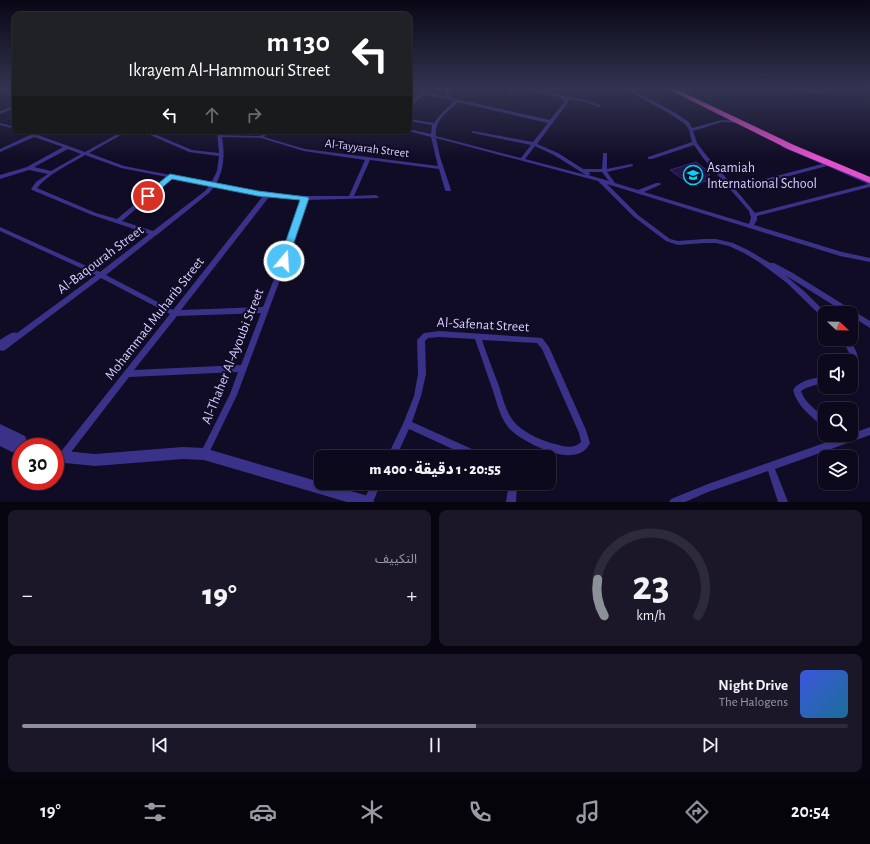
<!DOCTYPE html>
<html lang="ar">
<meta charset="utf-8">
<style>
body{margin:0;font-family:"Alegreya Sans","Noto Sans Arabic",sans-serif;background:#1b1729;color:#f1f3f6;direction:rtl;height:100vh;display:flex;flex-direction:column;font-size:15px;white-space:nowrap}
*{box-sizing:border-box;margin:0}
p{font-size:13px;color:#9a9aa3}
.icon{flex:none;width:22px;height:22px;fill:none;stroke:currentColor;stroke-width:2;stroke-linecap:round;stroke-linejoin:round}
.map{position:relative;height:502px;overflow:hidden;direction:ltr}
.side{display:flex;flex-direction:column;gap:8px;padding:8px;background:#07050f;flex:1}
.side>*{flex:none}
.top-card{position:absolute;left:12px;top:12px;width:400px;height:122px;border-radius:8px;box-shadow:0 1px 3px #0004,0 0 0 1px #2d2a3b;direction:rtl;background:#202124;color:#fff;overflow:hidden}
.needle{width:26px;rotate:112deg}
.tools{position:absolute;left:818px;top:306px;display:grid;gap:8px}
.tools a{display:grid;place-items:center;width:40px;height:40px;border-radius:8px;background:#0d091c;box-shadow:0 1px 3px #0004,0 0 0 1px #2d2a3b;font-size:20px}
.speed{position:absolute;left:12px;top:438px;display:flex;gap:8px;font-size:20px;font-weight:700;text-align:center}
.speed>*{display:grid;place-content:center;width:52px;height:52px;border-radius:50%;background:#0d091c;box-shadow:0 1px 3px #0004,0 0 0 1px #2d2a3b;line-height:1}
.speed .limit{border:6px solid #d22;background:#fff;color:#111}
.pin{position:absolute;display:grid;place-items:center;width:34px;height:34px;color:#fff;margin:-17px;border:2px solid #fff;border-radius:50%;box-shadow:0 1px 4px #0007}
.me{position:absolute;width:44px;margin:-22px;rotate:18deg;stroke-linejoin:round;filter:drop-shadow(0 0 3px #0008)}
.turn{display:flex;align-items:center;gap:14px;height:84px;padding:0 16px;font-size:18px}
.turn .icon{width:52px;height:52px;stroke-width:2.5}
.turn b{display:block;font-size:28px;line-height:34px}
.lanes{display:flex;align-items:center;height:38px;padding:0 16px;background:#0003;justify-content:center;gap:20px;direction:ltr}
.lanes .off{opacity:.35}
.big{font-size:30px;font-weight:800;line-height:1.1}
.side .tile{flex:1;display:flex;flex-direction:column;justify-content:center;gap:6px;min-width:0;padding:0 14px;border-radius:8px;background:#1b1729}
.side .dial{align-items:center;gap:0}
.dial svg{height:104px;overflow:visible;fill:none;stroke:#2d2a3b;stroke-width:7;stroke-linecap:round;text-anchor:middle}
.dial text{fill:#f1f3f6;stroke:none}
.song{display:flex;align-items:center;gap:12px}
.cover{width:48px;height:48px;border-radius:6px;background:linear-gradient(135deg,hsl(230 70% 55%),hsl(200 70% 35%))}
.played{height:4px;border-radius:2px;background:linear-gradient(90deg,#8c9099 55%,#2d2a3b 55%)}
.keys{display:flex;justify-content:space-around;direction:ltr}
.heat{display:flex;justify-content:space-between;align-items:center;font-size:22px;direction:ltr}
.side .tiles{flex:1;display:grid;gap:8px;grid-template-columns:1fr 1fr}
.tile:last-child{grid-column:span 2}
.trip{position:absolute;left:314px;top:450px;width:242px;height:40px;border-radius:8px;background:#0d091c;box-shadow:0 1px 3px #0004,0 0 0 1px #2d2a3b;font-weight:800;line-height:40px;text-align:center;direction:rtl}
.dock{display:flex;height:64px;justify-content:space-around;align-items:center;background:#05040b;color:#9a9aa3}
.dock .icon{width:28px;height:28px}
.dock .current{color:#8c9099}
.dock b{font-size:18px;color:#f1f3f6}
.map>svg:first-child{display:block}
.building{fill:#221647;stroke:#392675}
.lines{fill:none;stroke-linecap:round;stroke-linejoin:round}
.minor{fill:#393288;fill-rule:evenodd}
.tertiary{fill:#393288;fill-rule:evenodd}
.trunk{fill:#e350cc;fill-rule:evenodd}
.route{fill:#4fc3f7;stroke:#337fa1}
.labels{text-anchor:middle;stroke-width:4;stroke-linejoin:round;paint-order:stroke}
.far-street-label{font-size:12px;fill:#d7cfff;stroke:#110c25}
.poi-label{font-size:14px;fill:#d7cfff;stroke:#110c25;text-anchor:start}
.street-label{font-size:14px;fill:#d7cfff;stroke:#110c25}
</style>
<div class="map">
<svg width="870" height="502" viewBox="0 0 870 502">
<rect width="100%" height="100%" fill="#110c25"/>
<polygon class="building" points="696,162 709,172 710,180 691,185 670,170"/>
<g class="lines">
<g class="minor">
<polygon points="5,89 10,89 0,93 0,91"/>
<path d="M409,89L424,91L447,97L444,89H448L451,98L550,120L565,101L559,97L528,90L526,89H533L563,96L582,99L600,105V107H599L581,101L566,99L569,101L537,144L558,153L583,169H602L603,154V153H607V169L631,164L633,165V166L607,172L615,183L638,190L656,183H660L661,184L660,185L644,192L749,224L751,218L749,211L703,158L694,145L652,159H648V157L692,142L689,130L685,124L670,114L626,89H631L674,112L689,122L692,128L722,120L740,121V123H738L722,122L693,131L697,143L707,156L734,187L822,164L782,147V146L784,145L870,181V187L757,216V220L754,225L842,252L870,258V262L840,256L607,184L638,215L670,239L678,241L704,239H716L733,243L748,250L770,263H774L791,272L870,321V328L851,316V313H846L785,275L805,292L826,313H825V319L823,318L787,283L759,262L744,253L729,246L716,243H704L678,245L666,241L634,217L598,181L436,138L440,157L451,190L450,191H446L445,190L439,169L370,160L354,196L376,195L379,197L378,198L307,200L287,261L237,395L207,457L204,458L201,457L200,454L230,394L238,372L129,377L65,460L62,461L59,460L58,457L59,454L170,314L101,278L5,350L2,351L0,350V340C5,337 12,331 17,333L96,275L0,231V227L100,272L149,234L92,215L32,190L31,189L36,182L48,174L29,170L0,179V175L27,167L63,147L34,137L0,152V149L30,135L21,131H27L34,133L39,131H45L38,135L85,152L123,131H128L89,153L124,166L211,183L217,171L219,156L189,152L141,131H147L192,150L219,153L217,131H221L222,135L260,136L265,131H270L264,137L305,149L438,166L431,137L408,131H409V129L431,134L432,125L409,121V119L434,123L440,115L454,101L424,94L409,108V105L421,93L409,90ZM458,102L548,123L533,142L473,131L471,132L473,133L531,145L521,158L436,136C434,120 448,112 458,102ZM222,137L261,138L304,151L365,160L349,196H305L258,192L216,184C224,169 225,154 222,137ZM535,146L554,155L586,175L525,159ZM68,149L81,154L51,171L34,167ZM85,155L121,168L167,177L117,219L96,213L37,188C48,174 70,164 85,155ZM827,166L868,184L755,213L736,190ZM588,172H602L609,181L588,175L591,174ZM172,178L209,186L205,191L153,231L122,221ZM214,187L263,196L173,310L106,275L155,236L157,235L158,234L209,193ZM269,197L302,199L281,261L263,307L181,310ZM261,313L241,365L134,370L177,316Z"/>
<polygon points="512,89 516,89 512,95 510,95 509,94"/>
<polygon points="794,89 803,89 820,92 823,89 827,89 824,93 821,94 796,90"/>
<polygon points="14,106 15,106 15,108 0,114 0,111"/>
<polygon points="0,123 15,127 15,129 0,125"/>
<path d="M439,331L542,338L549,347L586,430L590,443C586,453 575,456 565,455C550,454 517,439 508,427C500,417 497,403 493,391C487,374 481,356 475,339L439,337L428,338L425,341L426,374L421,396L412,422L483,454L484,457H470L409,429L396,457H387L403,424L414,396L418,374L417,340L424,333ZM482,340L537,343L542,349L579,433L581,442C574,449 565,447 555,444C542,441 527,434 517,425C507,416 503,399 499,386C493,371 487,355 482,340Z"/>
<path d="M841,339H849C856,351 862,357 854,370L851,371L850,354Z"/>
<path d="M825,376V382L806,388L801,391C805,403 816,410 825,418V427L822,426C810,415 797,406 793,390C799,380 815,378 825,376Z"/>
<polygon points="870,427 870,435 775,469 788,502 778,502 768,471 708,492 685,502 669,502 671,499 708,484 847,435 851,435 851,434"/>
<polygon points="372,483 381,483 373,502 363,502"/>
<polygon points="509,483 517,483 516,502 506,502"/>
</g>
<g class="tertiary">
<polygon points="0,424 25,436 28,445 27,447 21,447 21,451 12,452 0,446"/>
<polygon points="183,447 204,448 368,496 372,498 374,502 347,502 204,460 183,459 95,466 55,462 55,450 95,454"/>
</g>
<polygon class="trunk" points="668,89 676,89 794,145 870,177 870,183 788,149"/>
</g>
<linearGradient id="sky" x2="0" y2="1"><stop stop-color="#090714"/><stop offset="0.56" stop-color="#323451"/><stop offset="1" stop-color="#323451" stop-opacity="0"/></linearGradient>
<rect width="870" height="159" fill="url(#sky)"/>
<polygon class="route" points="170,174 258,191 307,197 309,198 287,263 281,263 279,261 300,200 258,196 172,179 151,197 145,197 145,194"/>
<defs>
<g id="school-ring" transform="scale(1)"><circle r="9.5" fill="#110c25" stroke="#00d7fa" stroke-width="1.5"/><path d="M0-5L7-2L0 1L-7-2ZM-4 1L0 2.5L4 1V4Q0 6-4 4Z" fill="#00d7fa"/></g>
</defs>
<g fill-rule="evenodd">
<use href="#school-ring" x="693" y="175"/>
</g>
<g class="labels">
<g class="far-street-label">
<text transform="translate(367 148) rotate(7)" y="4">Al-Tayyarah Street</text>
</g>
<g class="poi-label">
<text x="707" y="172">Asamiah<tspan x="707" dy="16">International School</tspan></text>
</g>
<g class="street-label">
<text transform="translate(100 259) rotate(-37)" y="5">Al-Baqourah Street</text>
<text transform="translate(154 318) rotate(-52)" y="5">Mohammad Muharib Street</text>
<text transform="translate(483 324) rotate(3)" y="5">Al-Safenat Street</text>
<text transform="translate(232 356) rotate(-68)" y="5">Al-Thaher Al-Ayoubi Street</text>
</g>
</g>
</svg>
<div class="tools">
<a><svg class="needle" viewBox="-14 -14 28 28"><path d="M0-13l5 13h-10z" fill="#e53935"/><path d="M0 13l5-13h-10z" fill="#9a9aa3"/></svg></a>
<a><svg class="icon" aria-label="sound" viewBox="0 0 24 24"><path d="M4 9h4l5-4v14l-5-4H4zM17 9q2 3 0 6"/></svg></a>
<a><svg class="icon" aria-label="search" viewBox="0 0 24 24"><circle cx="10" cy="10" r="6"/><path d="M15 15l6 6"/></svg></a>
<a><svg class="icon" aria-label="layers" viewBox="0 0 24 24"><path d="M12 4l9 5-9 5-9-5zM3 14l9 5 9-5"/></svg></a>
</div>
<div class="speed"><div class="limit">30</div></div>
<div class="pin" style="left:148px;top:196px;background:#d93025"><svg class="icon" aria-label="arrive" viewBox="0 0 24 24"><path d="M6 21V4h12l-3 4 3 4H6"/></svg></div>
<svg class="me" style="left:284px;top:261px" viewBox="-20 -20 40 40"><circle r="17" fill="#4fc3f7" stroke="#fff" stroke-width="3"/><path d="M0-11L8 9 0 5-8 9z" fill="#fff"/></svg>
<div class="trip">20:55 · 1 دقيقة · 400 m</div>
<div class="top-card">
<div class="turn"><svg class="icon" aria-label="left" viewBox="0 0 24 24"><path d="M17 20v-9H6M10 6l-5 5 5 5"/></svg><div><b>130 m</b>Ikrayem Al-Hammouri Street</div></div>
<div class="lanes"><svg class="icon" aria-label="left" viewBox="0 0 24 24"><path d="M17 20v-9H6M10 6l-5 5 5 5"/></svg><svg class="icon off" aria-label="ahead" viewBox="0 0 24 24"><path d="M12 20V5M6 11l6-6 6 6"/></svg><svg class="icon off" aria-label="right" viewBox="0 0 24 24"><path d="M7 20v-9h11M14 6l5 5-5 5"/></svg></div>
</div>
</div>
<section class="side">
<div class="tiles">
<div class="tile dial"><svg viewBox="0 0 100 80">
<path d="M14 69A42 42 0 1 1 86 69"/>
<path d="M14 69A42 42 0 0 1 9 41" stroke="#8c9099"/>
<text x="50" y="56" font-size="32" font-weight="700">23</text>
<text x="50" y="72" font-size="11">km/h</text>
</svg></div>
<div class="tile"><p>التكييف</p>
<div class="heat"><a>−</a><b class="big">19°</b><a>+</a></div>
</div>
<div class="tile">
<div class="song"><i class="cover"></i><div><b>Night Drive</b><p>The Halogens</p></div></div>
<div class="played"></div>
<div class="keys"><svg class="icon" aria-label="previous" viewBox="0 0 24 24"><path d="M18 5L8 12l10 7zM5 5v14"/></svg><svg class="icon" aria-label="pause" viewBox="0 0 24 24"><path d="M8 5v14M16 5v14"/></svg><svg class="icon" aria-label="next" viewBox="0 0 24 24"><path d="M6 5l10 7-10 7zM19 5v14"/></svg></div>
</div>
</div>
</section>
<nav class="dock">
<b>20:54</b>
<svg class="icon current" aria-label="directions" viewBox="0 0 24 24"><path d="M12 3l9 9-9 9-9-9zM9 14v-3h6M13 9l2 2-2 2"/></svg>
<svg class="icon" aria-label="music" viewBox="0 0 24 24"><path d="M9 18V5l10-2v13"/><circle cx="6" cy="18" r="3"/><circle cx="16" cy="16" r="3"/></svg>
<svg class="icon" aria-label="phone" viewBox="0 0 24 24"><path d="M5 4h4l2 5-3 2q2 4 5 5l2-3 5 2v4C11 20 4 13 5 4z"/></svg>
<svg class="icon" aria-label="climate" viewBox="0 0 24 24"><path d="M12 3v18M4 7l16 10M4 17L20 7"/></svg>
<svg class="icon" aria-label="car" viewBox="0 0 24 24"><path d="M5 17H2v-5l4-1 3-4h7l3 4 3 1v5h-3M9 17h6M6 11h13"/><circle cx="7" cy="17" r="2"/><circle cx="17" cy="17" r="2"/></svg>
<svg class="icon" aria-label="filters" viewBox="0 0 24 24"><path d="M4 7h16M4 17h16"/><circle cx="9" cy="7" r="2"/><circle cx="15" cy="17" r="2"/></svg>
<b>19°</b>
</nav>
